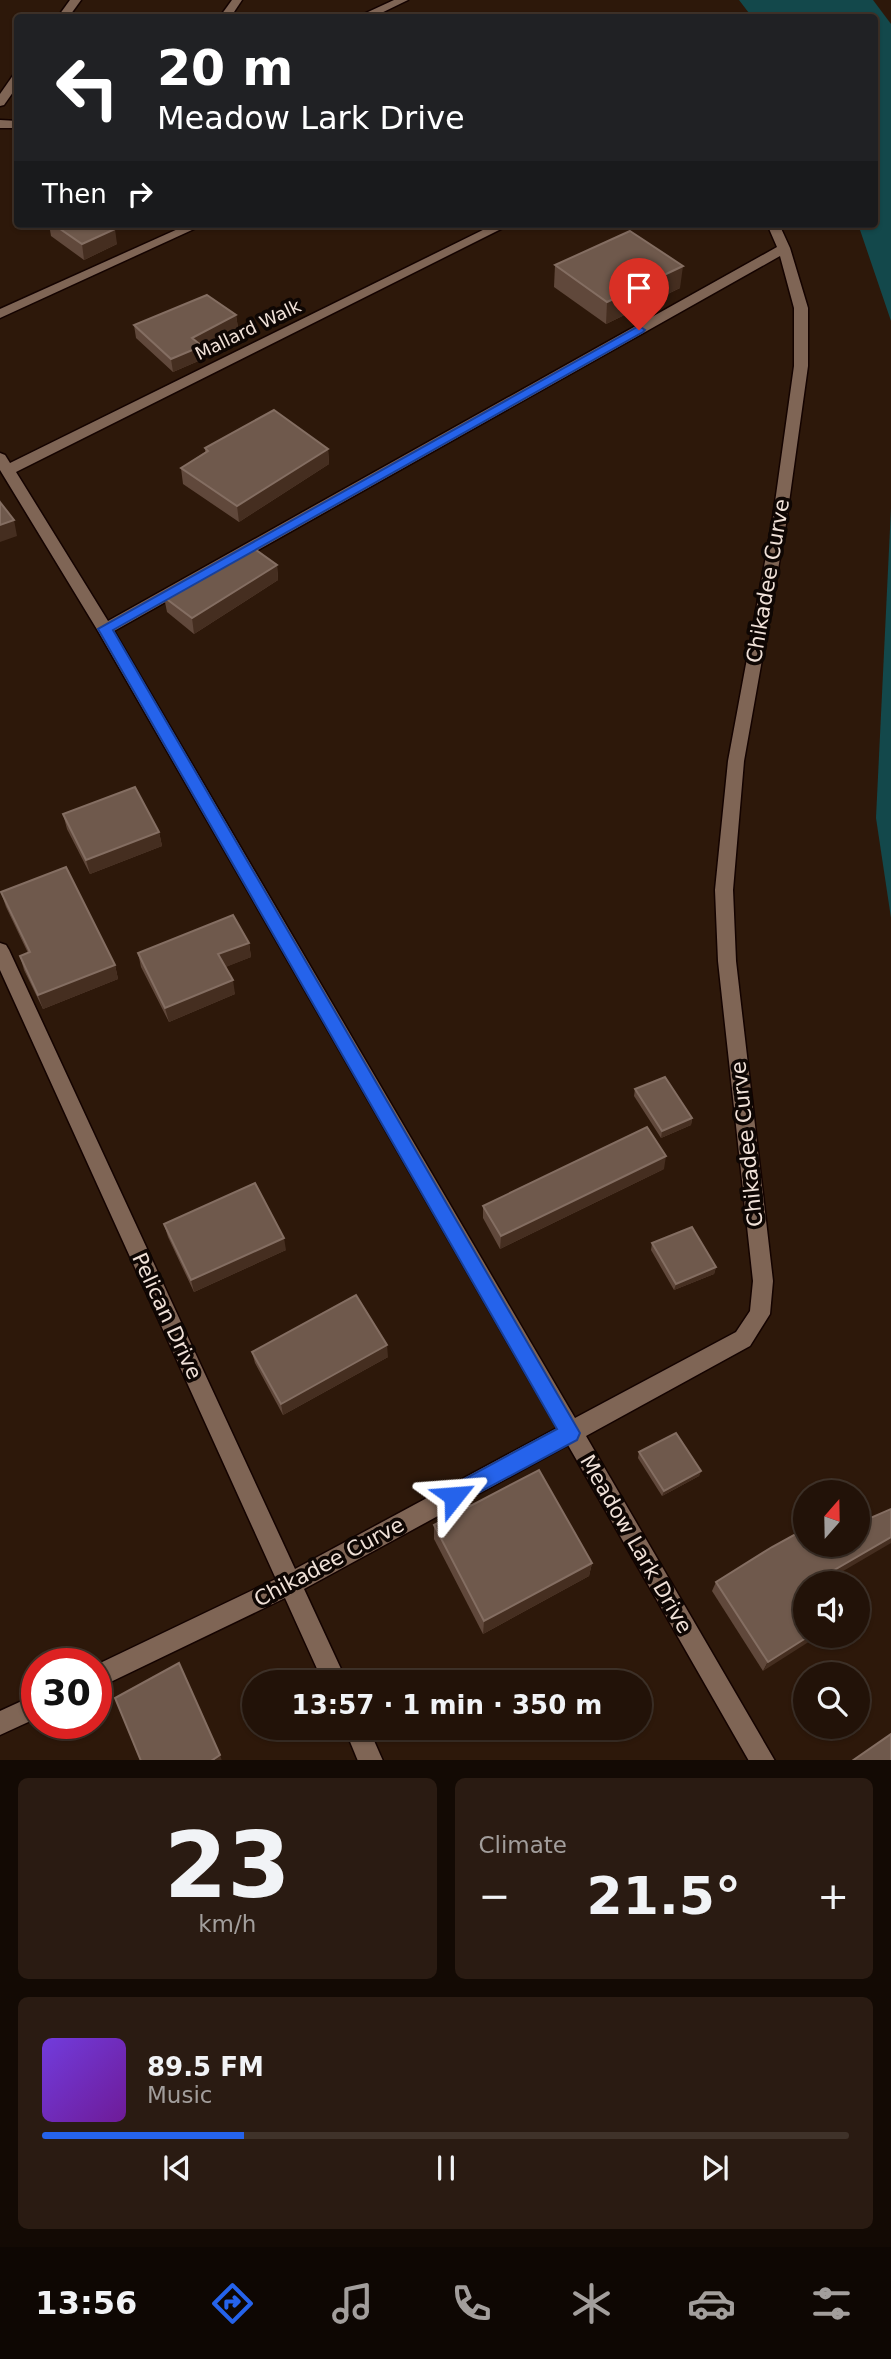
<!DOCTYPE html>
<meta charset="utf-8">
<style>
body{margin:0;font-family:"DejaVu Sans",sans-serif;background:#2a1b12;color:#f1f3f6;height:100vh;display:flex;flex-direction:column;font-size:26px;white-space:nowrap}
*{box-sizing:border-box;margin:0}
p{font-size:23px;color:#a29e9c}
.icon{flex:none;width:38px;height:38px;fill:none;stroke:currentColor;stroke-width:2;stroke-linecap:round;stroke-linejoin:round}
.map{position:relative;height:1760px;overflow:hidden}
.side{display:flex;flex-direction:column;gap:18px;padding:18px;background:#130a04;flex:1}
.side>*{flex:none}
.hud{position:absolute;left:14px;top:14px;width:864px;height:214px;border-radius:7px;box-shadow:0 2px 5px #0004,0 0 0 2px #3f3229;background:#202124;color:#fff;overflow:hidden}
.needle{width:46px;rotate:20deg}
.buttons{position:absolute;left:793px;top:1480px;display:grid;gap:14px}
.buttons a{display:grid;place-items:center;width:77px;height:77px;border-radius:50%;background:#221208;box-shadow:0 2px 5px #0004,0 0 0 2px #3f3229;font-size:35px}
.speed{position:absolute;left:21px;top:1648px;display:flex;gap:14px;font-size:35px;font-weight:700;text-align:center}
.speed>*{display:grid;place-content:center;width:91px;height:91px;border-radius:50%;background:#221208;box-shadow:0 2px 5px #0004,0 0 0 2px #3f3229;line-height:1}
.speed .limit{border:10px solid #d22;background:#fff;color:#111}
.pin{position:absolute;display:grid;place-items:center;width:60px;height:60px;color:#fff;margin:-72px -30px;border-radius:50% 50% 50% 0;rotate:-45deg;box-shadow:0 0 7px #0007}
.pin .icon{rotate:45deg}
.me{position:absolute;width:77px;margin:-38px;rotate:62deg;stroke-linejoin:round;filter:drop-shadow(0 0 5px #0008)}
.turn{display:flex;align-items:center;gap:24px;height:147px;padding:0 28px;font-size:32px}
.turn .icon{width:91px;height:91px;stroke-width:2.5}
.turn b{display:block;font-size:49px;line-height:60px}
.then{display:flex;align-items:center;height:66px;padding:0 28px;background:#0003;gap:14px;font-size:26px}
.big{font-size:52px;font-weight:600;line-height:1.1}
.side .tile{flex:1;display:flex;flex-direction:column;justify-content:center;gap:10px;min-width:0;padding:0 24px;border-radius:10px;background:#2a1b12}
.side .dial{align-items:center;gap:0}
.dial b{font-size:91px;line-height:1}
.song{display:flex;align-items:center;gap:21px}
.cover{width:84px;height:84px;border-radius:10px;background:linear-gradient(135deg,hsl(260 70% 55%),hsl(280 70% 35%))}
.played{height:7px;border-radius:4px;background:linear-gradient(90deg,#2563eb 25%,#3f3229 25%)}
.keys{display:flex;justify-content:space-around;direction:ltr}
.heat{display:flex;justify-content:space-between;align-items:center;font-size:38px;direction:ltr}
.side .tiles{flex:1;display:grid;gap:18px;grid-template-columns:1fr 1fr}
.tile:last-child{grid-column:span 2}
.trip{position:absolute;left:242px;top:1670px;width:410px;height:70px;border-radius:35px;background:#221208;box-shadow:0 2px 5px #0004,0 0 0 2px #3f3229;font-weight:600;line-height:70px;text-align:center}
.tabs{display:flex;height:112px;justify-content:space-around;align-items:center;background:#0e0703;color:#a29e9c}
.tabs .icon{width:49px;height:49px}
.tabs .selected{color:#2563eb}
.tabs b{font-size:32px;color:#f1f3f6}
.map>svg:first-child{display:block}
.water{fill:#13484b}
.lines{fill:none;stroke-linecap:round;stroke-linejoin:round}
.minor-casing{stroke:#140300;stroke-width:3}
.minor{fill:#7f6555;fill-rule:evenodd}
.wall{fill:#60483b}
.shaded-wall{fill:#452e20}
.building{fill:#6f594c;stroke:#846e62;stroke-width:2}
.route{fill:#2563eb;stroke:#184099;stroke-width:2}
.labels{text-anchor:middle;stroke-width:7;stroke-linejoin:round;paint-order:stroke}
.far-street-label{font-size:18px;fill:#f0e1d8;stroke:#0e0603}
.street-label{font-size:21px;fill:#f0e1d8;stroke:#0e0603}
</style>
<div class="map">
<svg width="891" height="1761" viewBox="0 0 891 1761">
<rect width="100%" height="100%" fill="#2d180a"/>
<g class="water">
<polygon points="739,0 873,0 891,24 891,321 858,224 875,224 875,18 752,17"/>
<polygon points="891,508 891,918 876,818"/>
</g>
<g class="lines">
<g class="minor-casing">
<g id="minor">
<polygon points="70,0 81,0 68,18 57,18"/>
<polygon points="232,0 242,0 230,18 219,18"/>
<polygon points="394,0 408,0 371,18 355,18"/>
<polygon points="18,73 18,85 4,105 0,106 0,94 14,74"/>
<polygon points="0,120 18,121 18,128 0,128"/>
<polygon points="189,224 205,224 0,318 0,309"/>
<path d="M495,224H511L16,472L108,621L777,247L767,224H779L790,248L808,308V366L786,524L744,761L733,890L736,961L773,1281L770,1314L750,1346L586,1436L775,1761H749L568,1445L304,1589L347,1682H323L285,1598L96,1689V1665L276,1579L0,970V943L6,945L9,950L295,1569L557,1428L98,631L0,470V453L5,455L10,463ZM780,256L794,308V366L772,524L728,761L715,890L718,961L753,1281L750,1311L736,1332L575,1418L114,631Z"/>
<polygon points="37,1694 37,1718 0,1735 0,1711"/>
<polygon points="344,1727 368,1727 383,1761 358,1761"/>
</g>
</g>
<use href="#minor" class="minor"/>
</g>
<g class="wall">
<polygon points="49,224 108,224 117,244 84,260 51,236"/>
<polygon points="452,224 472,224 461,230"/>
<polygon points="555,265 680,288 606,324 554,287"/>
<polygon points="236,315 238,328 202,346 203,359 173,372 136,338 134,325"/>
<polygon points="205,448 328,449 329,464 239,522 183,484 181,468 205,452"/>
<polygon points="277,565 278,580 194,634 167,612 164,597"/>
<polygon points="63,814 159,832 162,846 90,874 67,829"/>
<polygon points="1,892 115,965 118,979 43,1009 24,970 20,956 28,953 6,907"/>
<polygon points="249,943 251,957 225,967 235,994 169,1022 141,967 138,953"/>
<polygon points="635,1089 692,1118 691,1125 661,1138 634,1096"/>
<polygon points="664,1169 500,1249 483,1218 483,1206"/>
<polygon points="164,1224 286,1250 194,1292 168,1237"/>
<polygon points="652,1243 716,1267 714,1274 674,1290 651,1250"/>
<polygon points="252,1352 388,1357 283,1415 255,1363"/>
<polygon points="639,1452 701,1471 699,1476 662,1496 638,1458"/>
<polygon points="434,1525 592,1563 589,1576 483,1634 434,1539"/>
<polygon points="716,1582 804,1594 763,1671 712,1591"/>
</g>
<g class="shaded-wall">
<polygon points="461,224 472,224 461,230"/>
<polygon points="115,229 117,244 84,260 82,244"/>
<polygon points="683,266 680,288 606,324 607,302"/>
<polygon points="236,315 238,328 202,346 203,359 173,372 171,359 192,338"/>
<polygon points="328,449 329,464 239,522 237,506"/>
<polygon points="14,520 17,536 0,542 0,525"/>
<polygon points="277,565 278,580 194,634 192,618"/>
<polygon points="159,832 162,846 90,874 86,860"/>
<polygon points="249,943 251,957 221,969 218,954"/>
<polygon points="115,965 118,979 43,1009 38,995"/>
<polygon points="233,980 235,994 169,1022 165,1008"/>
<polygon points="692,1118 691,1125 661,1138 662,1131"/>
<polygon points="666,1156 664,1169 500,1249 501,1236"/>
<polygon points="284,1238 286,1250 194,1292 191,1280"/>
<polygon points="716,1267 714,1274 674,1290 676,1284"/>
<polygon points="387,1345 388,1357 283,1415 281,1404"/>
<polygon points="701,1471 699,1476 662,1496 664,1491"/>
<polygon points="891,1537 891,1543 821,1584 810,1584"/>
<polygon points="592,1563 589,1576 483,1634 484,1621"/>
<polygon points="809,1636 818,1636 763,1671 768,1662"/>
<polygon points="220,1755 222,1761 211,1761"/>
</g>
<g class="building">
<polygon points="53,224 108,224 115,229 82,244"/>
<polygon points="630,231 683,266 607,302 555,265"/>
<polygon points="207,295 236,315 192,338 202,346 171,359 134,325"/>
<polygon points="274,410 328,449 237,506 181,468 208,451 205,448"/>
<polygon points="0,502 14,520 0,525"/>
<polygon points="249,545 277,565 192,618 164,597"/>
<polygon points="135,787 159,832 86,860 63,814"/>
<polygon points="66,867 115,965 38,995 20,956 30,952 1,892"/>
<polygon points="233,915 249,943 218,954 233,980 165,1008 138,953"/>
<polygon points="665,1077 692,1118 662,1131 635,1089"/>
<polygon points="647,1127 666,1156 501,1236 483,1206"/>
<polygon points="255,1183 284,1238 191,1280 164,1224"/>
<polygon points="692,1227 716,1267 676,1284 652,1243"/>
<polygon points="356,1295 387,1345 281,1404 252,1352"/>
<polygon points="676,1433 701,1471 664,1491 639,1452"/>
<polygon points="539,1470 592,1563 484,1621 434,1525"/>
<polygon points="891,1509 891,1537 810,1584 805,1584 805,1587 801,1589 805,1595 805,1636 809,1636 768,1662 716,1582 772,1547 805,1529 805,1545 858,1545 858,1522 859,1523"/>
<polygon points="179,1663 220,1755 211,1761 141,1761 115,1698"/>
<polygon points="891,1734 891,1761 852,1761"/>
</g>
<polygon class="route" points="639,326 645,330 643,332 113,630 580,1433 577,1440 454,1506 446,1503 443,1496 446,1489 557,1429 98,629"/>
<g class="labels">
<g class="far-street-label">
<text transform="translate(248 330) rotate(-26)" y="6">Mallard Walk</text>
</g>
<g class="street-label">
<text transform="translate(768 581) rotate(-80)" y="7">Chikadee Curve</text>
<text transform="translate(747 1144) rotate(-96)" y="7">Chikadee Curve</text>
<text transform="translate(167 1316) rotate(65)" y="7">Pelican Drive</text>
<text transform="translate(636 1544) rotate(60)" y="7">Meadow Lark Drive</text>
<text transform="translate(329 1562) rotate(-28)" y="7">Chikadee Curve</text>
</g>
</g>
</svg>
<div class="buttons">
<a><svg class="needle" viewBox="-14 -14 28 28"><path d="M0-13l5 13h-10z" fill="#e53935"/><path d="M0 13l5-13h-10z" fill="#a29e9c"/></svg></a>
<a><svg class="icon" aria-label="sound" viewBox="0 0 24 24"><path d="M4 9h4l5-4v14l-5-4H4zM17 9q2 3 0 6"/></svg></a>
<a><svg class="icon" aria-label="search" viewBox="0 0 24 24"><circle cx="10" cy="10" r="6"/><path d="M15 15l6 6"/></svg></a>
</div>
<div class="speed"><div class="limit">30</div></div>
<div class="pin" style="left:639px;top:330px;background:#d93025"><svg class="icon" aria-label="arrive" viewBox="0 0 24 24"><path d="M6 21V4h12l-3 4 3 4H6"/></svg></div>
<svg class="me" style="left:454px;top:1496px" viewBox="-20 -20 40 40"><path d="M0-17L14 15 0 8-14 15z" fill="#2563eb" stroke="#fff" stroke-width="4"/></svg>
<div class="trip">13:57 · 1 min · 350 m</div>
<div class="hud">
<div class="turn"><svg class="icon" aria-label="left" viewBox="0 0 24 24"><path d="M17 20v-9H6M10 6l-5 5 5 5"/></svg><div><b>20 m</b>Meadow Lark Drive</div></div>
<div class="then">Then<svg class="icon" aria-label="right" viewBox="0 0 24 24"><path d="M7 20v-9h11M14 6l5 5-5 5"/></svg></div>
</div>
</div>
<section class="side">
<div class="tiles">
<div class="tile dial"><b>23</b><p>km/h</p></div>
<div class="tile"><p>Climate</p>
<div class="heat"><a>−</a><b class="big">21.5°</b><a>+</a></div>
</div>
<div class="tile">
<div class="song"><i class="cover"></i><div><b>89.5 FM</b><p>Music</p></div></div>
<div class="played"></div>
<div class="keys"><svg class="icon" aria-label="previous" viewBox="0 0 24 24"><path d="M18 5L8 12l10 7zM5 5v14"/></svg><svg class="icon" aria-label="pause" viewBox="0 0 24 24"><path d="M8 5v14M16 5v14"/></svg><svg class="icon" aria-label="next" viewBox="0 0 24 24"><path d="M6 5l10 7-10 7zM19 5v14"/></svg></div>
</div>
</div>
</section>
<nav class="tabs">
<b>13:56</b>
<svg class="icon selected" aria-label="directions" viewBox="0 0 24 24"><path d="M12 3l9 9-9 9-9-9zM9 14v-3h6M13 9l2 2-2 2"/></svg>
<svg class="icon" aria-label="music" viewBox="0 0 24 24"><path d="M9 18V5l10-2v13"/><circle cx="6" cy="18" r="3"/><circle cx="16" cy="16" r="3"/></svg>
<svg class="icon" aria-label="phone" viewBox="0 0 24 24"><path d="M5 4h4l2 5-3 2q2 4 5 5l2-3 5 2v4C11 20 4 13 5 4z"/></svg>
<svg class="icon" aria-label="climate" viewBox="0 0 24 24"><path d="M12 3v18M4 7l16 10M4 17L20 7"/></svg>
<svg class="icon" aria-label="car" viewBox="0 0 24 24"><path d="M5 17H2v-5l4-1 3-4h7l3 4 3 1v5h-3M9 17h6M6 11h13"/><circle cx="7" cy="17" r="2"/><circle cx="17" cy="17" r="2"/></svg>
<svg class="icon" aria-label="filters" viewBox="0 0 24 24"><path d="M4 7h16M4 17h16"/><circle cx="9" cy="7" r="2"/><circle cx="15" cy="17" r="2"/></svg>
</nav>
